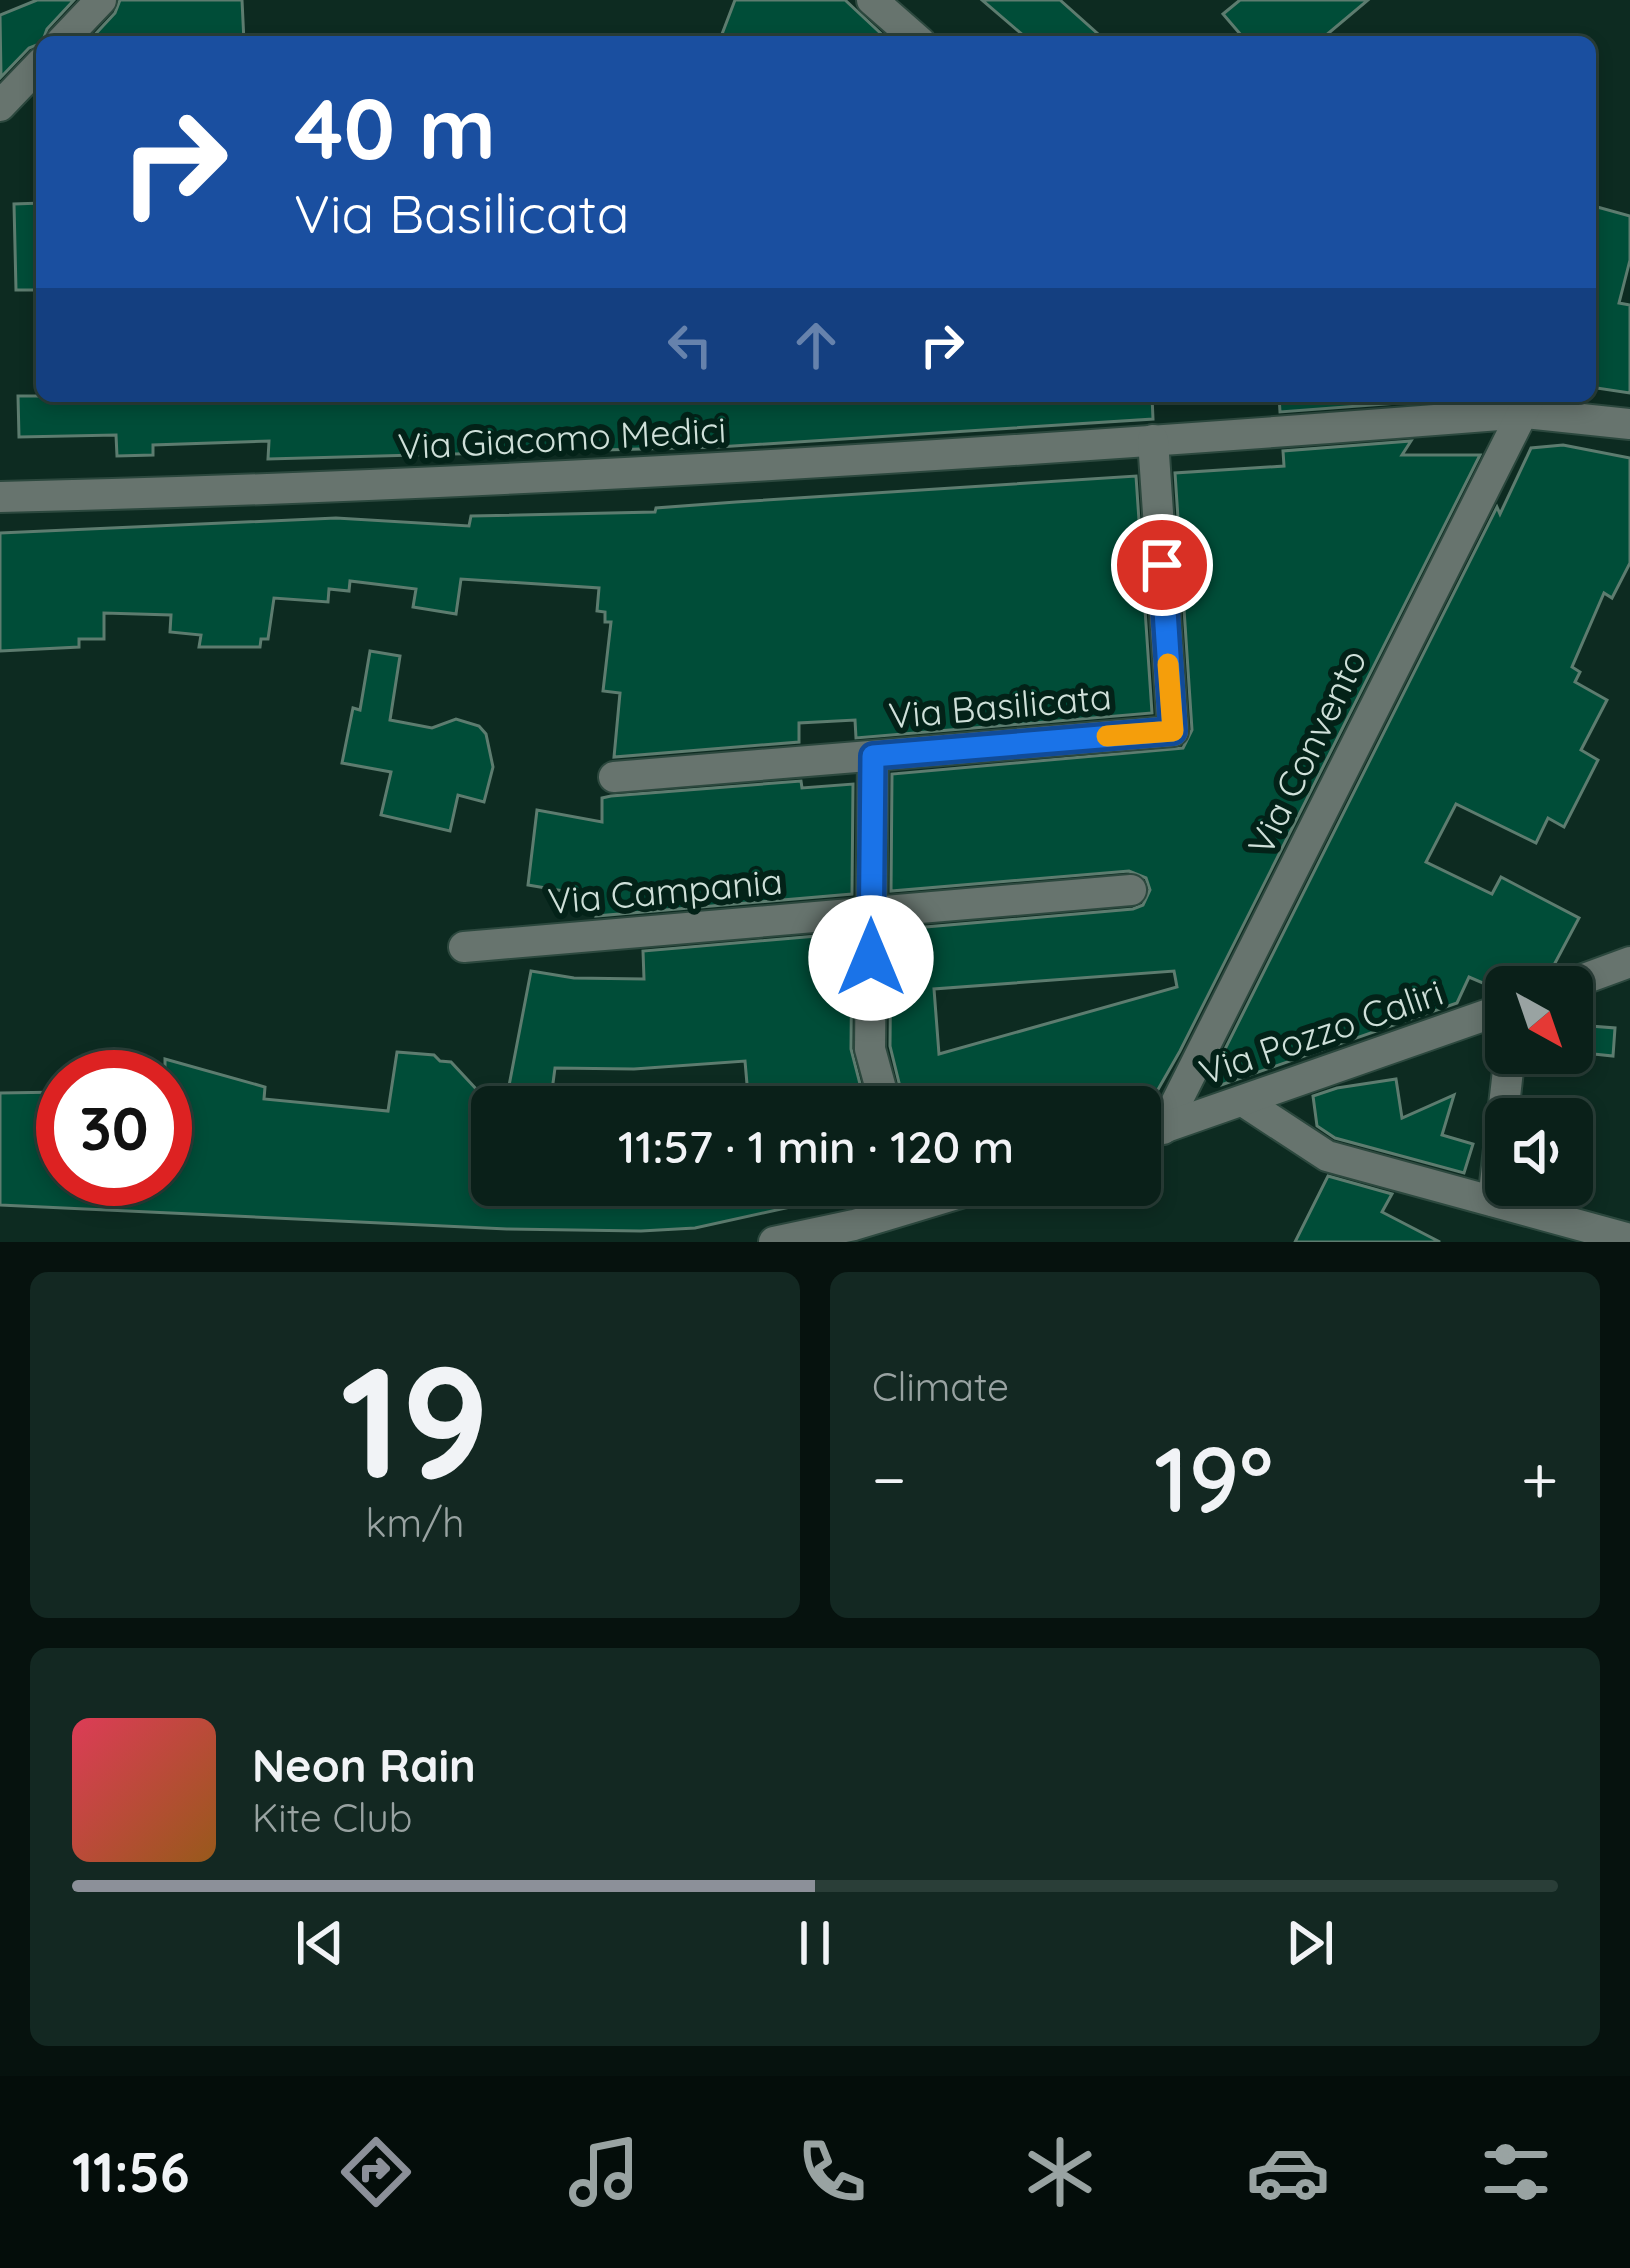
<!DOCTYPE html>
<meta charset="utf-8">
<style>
body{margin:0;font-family:Quicksand,sans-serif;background:#132822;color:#f1f3f6;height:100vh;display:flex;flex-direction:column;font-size:45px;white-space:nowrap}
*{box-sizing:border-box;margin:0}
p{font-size:39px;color:#99a3a2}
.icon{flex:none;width:66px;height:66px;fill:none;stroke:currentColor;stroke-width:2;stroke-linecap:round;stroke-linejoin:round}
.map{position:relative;height:1242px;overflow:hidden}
.sheet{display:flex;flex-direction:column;gap:30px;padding:30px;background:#06120e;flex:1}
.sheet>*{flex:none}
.banner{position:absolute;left:36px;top:36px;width:1560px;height:366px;border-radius:18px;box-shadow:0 6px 18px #0003,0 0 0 3px #2a3e38;background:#1a4fa0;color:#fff;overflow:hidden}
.needle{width:78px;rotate:140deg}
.fabs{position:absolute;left:1485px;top:966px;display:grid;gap:24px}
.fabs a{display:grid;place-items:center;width:108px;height:108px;border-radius:18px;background:#0a2019;box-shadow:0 6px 18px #0003,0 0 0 3px #2a3e38;font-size:60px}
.speed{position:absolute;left:36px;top:1050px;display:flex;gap:24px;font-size:60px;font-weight:700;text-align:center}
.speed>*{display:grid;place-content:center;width:156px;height:156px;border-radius:50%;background:#0a2019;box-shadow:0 6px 18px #0003,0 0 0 3px #2a3e38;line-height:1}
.speed .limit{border:18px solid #d22;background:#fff;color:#111}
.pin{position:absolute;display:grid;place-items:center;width:102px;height:102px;color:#fff;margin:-51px;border:6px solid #fff;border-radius:50%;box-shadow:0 3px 12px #0007}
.me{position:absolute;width:132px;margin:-66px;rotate:0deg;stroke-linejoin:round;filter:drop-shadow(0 0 9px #0008)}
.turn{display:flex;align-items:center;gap:42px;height:252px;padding:0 60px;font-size:54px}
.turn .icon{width:156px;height:156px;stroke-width:2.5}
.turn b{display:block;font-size:84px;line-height:102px}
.lanes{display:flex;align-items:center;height:114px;padding:0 60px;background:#0003;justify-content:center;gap:60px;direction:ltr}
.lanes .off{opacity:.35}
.big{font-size:90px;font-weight:600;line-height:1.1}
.sheet .tile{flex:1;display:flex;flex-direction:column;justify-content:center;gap:18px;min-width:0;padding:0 42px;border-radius:18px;background:#132822}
.sheet .dial{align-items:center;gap:0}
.dial b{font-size:156px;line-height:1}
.song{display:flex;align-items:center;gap:36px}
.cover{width:144px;height:144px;border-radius:18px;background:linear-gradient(135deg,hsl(350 70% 55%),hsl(30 70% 35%))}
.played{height:12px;border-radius:6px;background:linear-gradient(90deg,#8c9099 50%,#2a3e38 50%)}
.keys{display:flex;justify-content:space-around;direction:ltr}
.heat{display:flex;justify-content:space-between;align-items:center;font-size:66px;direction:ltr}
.sheet .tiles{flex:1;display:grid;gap:30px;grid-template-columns:1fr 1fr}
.tile:last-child{grid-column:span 2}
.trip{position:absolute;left:471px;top:1086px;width:690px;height:120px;border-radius:18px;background:#0a2019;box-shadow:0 6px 18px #0003,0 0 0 3px #2a3e38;font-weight:600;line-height:120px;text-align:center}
.tab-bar{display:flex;height:192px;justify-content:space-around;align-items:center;background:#040d0a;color:#99a3a2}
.tab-bar .icon{width:84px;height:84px}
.tab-bar .current{color:#8c9099}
.tab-bar b{font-size:54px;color:#f1f3f6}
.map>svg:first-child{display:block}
.building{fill:#004d38;stroke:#5d7c6f;stroke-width:3;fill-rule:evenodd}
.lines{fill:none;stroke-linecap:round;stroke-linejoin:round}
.minor-casing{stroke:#2c483e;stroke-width:34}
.minor{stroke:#67746e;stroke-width:30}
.route-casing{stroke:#114b97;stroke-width:30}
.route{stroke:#1a73e8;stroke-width:21}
.slow{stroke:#f59e0b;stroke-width:21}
.labels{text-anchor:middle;stroke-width:12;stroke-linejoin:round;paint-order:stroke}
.street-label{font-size:36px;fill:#cfe0d9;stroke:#032218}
</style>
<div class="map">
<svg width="1630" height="1242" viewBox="0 0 1630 1242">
<rect width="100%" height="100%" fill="#0d2b21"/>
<g class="building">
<polygon points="37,0 74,0 47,29 42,43 29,48 1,77 0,15"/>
<polygon points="120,0 242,0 244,42 88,42 115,13"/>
<polygon points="735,0 845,0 890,42 719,42"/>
<polygon points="982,0 1060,0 1107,42 1031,42"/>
<polygon points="1240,0 1368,0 1318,42 1247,42 1223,14"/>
<polygon points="42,203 42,290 16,290 14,204"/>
<polygon points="1590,205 1630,216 1630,260 1619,303 1630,305 1630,393 1590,387"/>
<polygon points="18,396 1152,396 1153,419 718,447 268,459 269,441 153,445 153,455 117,456 116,435 19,437"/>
<polygon points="1279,396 1441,396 1438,400 1280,412"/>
<path d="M1411,441L1402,455H1480L1180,1051L1148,1107H905L890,1046L891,930L1133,909L1143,905L1150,890L1146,878L1129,871L891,891L892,774L1183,748L1192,730L1175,473L1284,466L1283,451ZM1174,971L1177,987L939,1054L934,989Z"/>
<polygon points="1563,445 1630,458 1630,563 1612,598 1604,593 1572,667 1580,672 1575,682 1607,700 1581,750 1598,760 1564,827 1548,818 1536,843 1456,804 1426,862 1492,894 1501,877 1579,918 1554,965 1492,987 1469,977 1457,1003 1221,1085 1211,1077 1497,507 1500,514 1531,448"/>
<polygon points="1136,476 1152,713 856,738 855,720 799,723 799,742 614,757 620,693 603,691 611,622 605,622 605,612 597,611 599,588 461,579 456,614 413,607 416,589 350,581 349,591 329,589 328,602 274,598 268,639 261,639 260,647 199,647 201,635 170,632 171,615 104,613 104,639 79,639 79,647 0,651 0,533 336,518 469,526 471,516 655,512 656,508 736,502"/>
<polygon points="370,651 400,656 390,720 432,728 456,719 479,726 486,734 493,767 484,802 458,795 450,831 381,815 391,772 342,763 353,708 360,710"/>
<polygon points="801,781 802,788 853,784 852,894 596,916 599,897 528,885 537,810 602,822 602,798 611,796"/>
<polygon points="852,933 851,1049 866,1107 749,1107 745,1061 634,1069 555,1068 551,1098 508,1091 531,971 574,978 644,979 643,951"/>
<polygon points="1577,1025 1615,1028 1613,1056 1574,1052"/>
<polygon points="397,1052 434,1055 440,1061 451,1062 492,1106 492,1185 830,1185 831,1198 695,1228 641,1231 507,1229 0,1205 0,1093 63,1092 63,1179 165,1179 165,1059 265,1087 264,1099 388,1111"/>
<polygon points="1396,1079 1402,1118 1454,1095 1442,1135 1473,1144 1464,1173 1335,1138 1317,1126 1313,1096 1337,1088"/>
<polygon points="1328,1176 1392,1194 1382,1212 1440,1242 1295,1242"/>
</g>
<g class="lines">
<g class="minor-casing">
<g id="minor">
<polyline points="872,0 920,42"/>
<polyline points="61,42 101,0"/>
<polyline points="0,106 42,62"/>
<path d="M0,497C509,485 1017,453 1525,413L1630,424"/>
<polyline points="873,756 870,1049 886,1107"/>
<polyline points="614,777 1173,731 1153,440"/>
<polyline points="464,947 1131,890"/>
<polyline points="1562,987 1630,962"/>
<polyline points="1243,1101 1327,1156 1630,1239"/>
<polyline points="1163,1129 1528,402"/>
<polyline points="1140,1136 1506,1008"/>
<polyline points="1493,1201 1510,1053"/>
<polyline points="774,1242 854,1225 987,1185"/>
</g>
</g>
<use href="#minor" class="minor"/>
</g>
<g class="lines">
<g class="route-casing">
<polyline id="route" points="871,958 873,756 1173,731 1162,565"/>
</g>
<use href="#route" class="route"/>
<polyline class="slow" points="1107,736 1173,731 1168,664"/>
</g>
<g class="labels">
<g class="street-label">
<text transform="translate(562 438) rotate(-3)" y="13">Via Giacomo Medici</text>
<text transform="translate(1000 706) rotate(-5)" y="13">Via Basilicata</text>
<text transform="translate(1307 752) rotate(-64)" y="13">Via Convento</text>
<text transform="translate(665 891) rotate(-5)" y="13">Via Campania</text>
<text transform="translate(1321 1032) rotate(-19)" y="13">Via Pozzo Caliri</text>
</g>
</g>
</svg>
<div class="fabs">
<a><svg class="needle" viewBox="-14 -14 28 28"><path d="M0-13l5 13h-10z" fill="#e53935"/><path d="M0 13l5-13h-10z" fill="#99a3a2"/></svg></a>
<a><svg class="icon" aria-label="sound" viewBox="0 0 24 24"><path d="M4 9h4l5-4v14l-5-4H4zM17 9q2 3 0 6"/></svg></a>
</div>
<div class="speed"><div class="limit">30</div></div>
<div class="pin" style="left:1162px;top:565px;background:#d93025"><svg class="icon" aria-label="arrive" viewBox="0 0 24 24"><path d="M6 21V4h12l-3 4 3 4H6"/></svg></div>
<svg class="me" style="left:871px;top:958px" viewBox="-20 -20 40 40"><circle r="19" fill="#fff"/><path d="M0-13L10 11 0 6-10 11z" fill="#1a73e8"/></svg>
<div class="trip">11:57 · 1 min · 120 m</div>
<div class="banner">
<div class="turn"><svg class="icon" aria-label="right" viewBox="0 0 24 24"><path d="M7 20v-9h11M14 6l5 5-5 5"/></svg><div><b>40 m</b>Via Basilicata</div></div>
<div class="lanes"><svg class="icon off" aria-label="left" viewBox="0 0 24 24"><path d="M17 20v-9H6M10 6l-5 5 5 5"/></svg><svg class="icon off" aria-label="ahead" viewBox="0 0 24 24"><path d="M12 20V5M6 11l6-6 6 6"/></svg><svg class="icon" aria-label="right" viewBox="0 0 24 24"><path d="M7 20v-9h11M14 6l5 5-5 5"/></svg></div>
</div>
</div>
<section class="sheet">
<div class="tiles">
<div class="tile dial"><b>19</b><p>km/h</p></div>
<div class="tile"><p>Climate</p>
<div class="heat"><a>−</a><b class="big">19°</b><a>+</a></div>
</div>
<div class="tile">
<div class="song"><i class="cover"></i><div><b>Neon Rain</b><p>Kite Club</p></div></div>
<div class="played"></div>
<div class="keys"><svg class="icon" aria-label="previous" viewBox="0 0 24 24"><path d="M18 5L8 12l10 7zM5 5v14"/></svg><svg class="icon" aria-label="pause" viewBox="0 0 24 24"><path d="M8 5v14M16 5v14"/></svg><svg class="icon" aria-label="next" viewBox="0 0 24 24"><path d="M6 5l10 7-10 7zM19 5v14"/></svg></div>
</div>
</div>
</section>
<nav class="tab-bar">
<b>11:56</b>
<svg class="icon current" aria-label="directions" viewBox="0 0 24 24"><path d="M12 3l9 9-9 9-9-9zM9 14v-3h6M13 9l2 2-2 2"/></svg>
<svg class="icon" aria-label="music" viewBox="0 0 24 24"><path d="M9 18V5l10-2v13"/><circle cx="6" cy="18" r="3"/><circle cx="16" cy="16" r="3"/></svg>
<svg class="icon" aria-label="phone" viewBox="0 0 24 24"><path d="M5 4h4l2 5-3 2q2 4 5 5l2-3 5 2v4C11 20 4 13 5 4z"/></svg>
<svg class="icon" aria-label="climate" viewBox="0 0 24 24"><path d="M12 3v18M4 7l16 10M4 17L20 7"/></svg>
<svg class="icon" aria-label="car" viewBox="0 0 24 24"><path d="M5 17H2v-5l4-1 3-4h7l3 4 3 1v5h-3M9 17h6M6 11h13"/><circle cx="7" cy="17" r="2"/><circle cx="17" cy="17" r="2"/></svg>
<svg class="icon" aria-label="filters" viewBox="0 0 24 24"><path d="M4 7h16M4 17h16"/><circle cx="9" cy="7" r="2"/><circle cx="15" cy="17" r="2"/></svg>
</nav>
